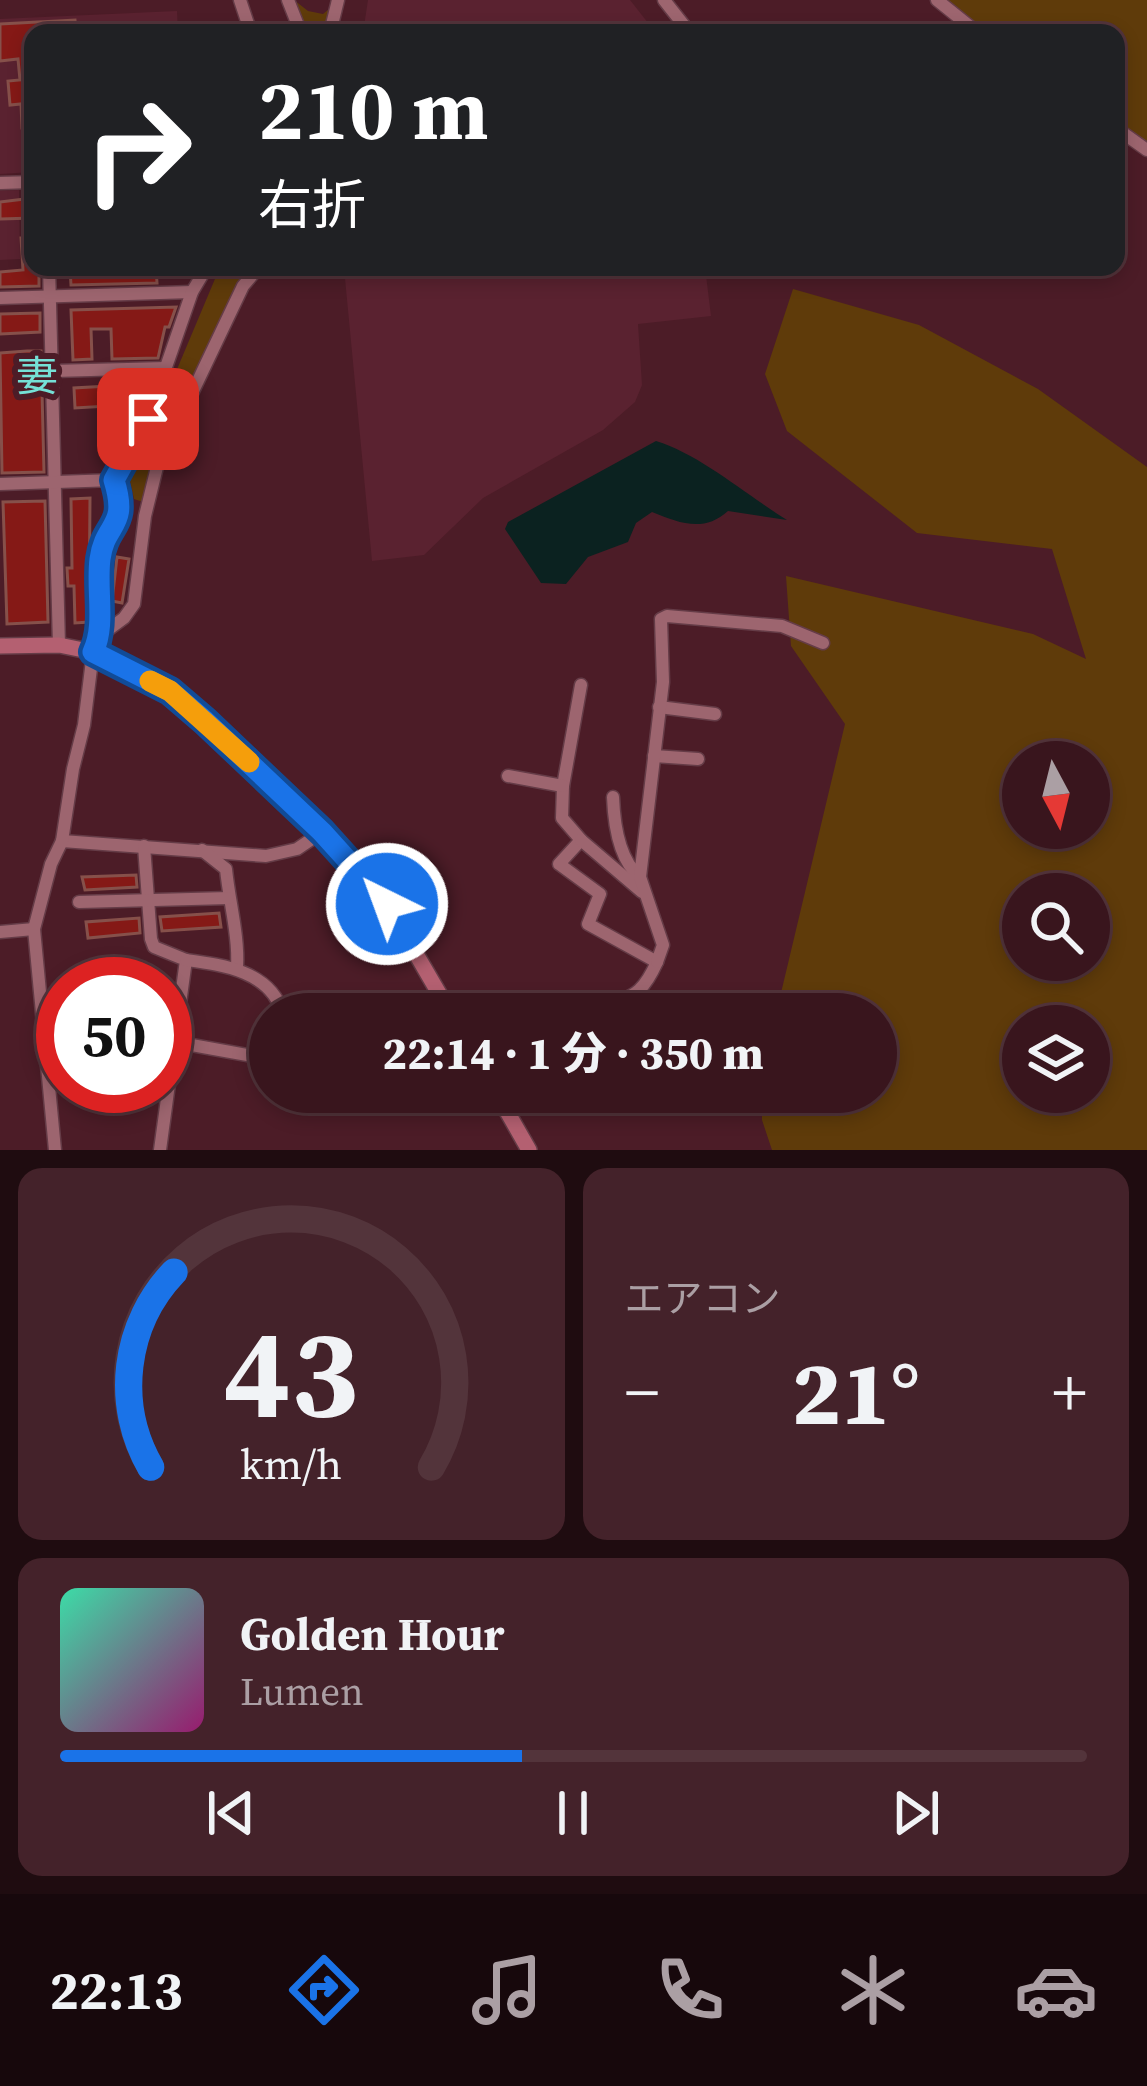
<!DOCTYPE html>
<html lang="ja">
<meta charset="utf-8">
<style>
body{margin:0;font-family:"Source Serif 4","Noto Sans JP",serif;background:#44222a;color:#f1f3f6;height:100vh;display:flex;flex-direction:column;font-size:45px;white-space:nowrap}
*{box-sizing:border-box;margin:0}
p{font-size:39px;color:#ab9fa4}
.icon{flex:none;width:66px;height:66px;fill:none;stroke:currentColor;stroke-width:2;stroke-linecap:round;stroke-linejoin:round}
.map{position:relative;height:1150px;overflow:hidden}
.panel{display:flex;flex-direction:column;gap:18px;padding:18px;background:#1f0c10;flex:1}
.panel>*{flex:none}
.hud{position:absolute;left:24px;top:24px;width:1101px;height:252px;border-radius:24px;box-shadow:0 6px 18px #0003,0 0 0 3px #53343b;background:#202124;color:#fff;overflow:hidden}
.needle{width:78px;rotate:173deg}
.tools{position:absolute;left:1002px;top:741px;display:grid;gap:24px}
.tools a{display:grid;place-items:center;width:108px;height:108px;border-radius:50%;background:#39151d;box-shadow:0 6px 18px #0003,0 0 0 3px #53343b;font-size:60px}
.speed{position:absolute;left:36px;top:957px;display:flex;gap:24px;font-size:60px;font-weight:700;text-align:center}
.speed>*{display:grid;place-content:center;width:156px;height:156px;border-radius:50%;background:#39151d;box-shadow:0 6px 18px #0003,0 0 0 3px #53343b;line-height:1}
.speed .limit{border:18px solid #d22;background:#fff;color:#111}
.pin{position:absolute;display:grid;place-items:center;width:102px;height:102px;color:#fff;margin:-51px;border-radius:24px;box-shadow:0 6px 18px #0006}
.me{position:absolute;width:132px;margin:-66px;rotate:318deg;stroke-linejoin:round;filter:drop-shadow(0 0 9px #0008)}
.turn{display:flex;align-items:center;gap:42px;height:252px;padding:0 36px;font-size:54px}
.turn .icon{width:156px;height:156px;stroke-width:2.5}
.turn b{display:block;font-size:84px;line-height:102px}
.big{font-size:90px;font-weight:800;line-height:1.1}
.panel .widget{flex:1;display:flex;flex-direction:column;justify-content:center;gap:18px;min-width:0;padding:0 42px;border-radius:24px;background:#44222a}
.panel .dial{align-items:center;gap:0}
.dial svg{height:312px;overflow:visible;fill:none;stroke:#53343b;stroke-width:7;stroke-linecap:round;text-anchor:middle}
.dial text{fill:#f1f3f6;stroke:none}
.song{display:flex;align-items:center;gap:36px}
.cover{width:144px;height:144px;border-radius:18px;background:linear-gradient(135deg,hsl(160 70% 55%),hsl(320 70% 35%))}
.played{height:12px;border-radius:6px;background:linear-gradient(90deg,#1a73e8 45%,#53343b 45%)}
.keys{display:flex;justify-content:space-around;direction:ltr}
.heat{display:flex;justify-content:space-between;align-items:center;font-size:66px;direction:ltr}
.panel .tiles{flex:1;display:grid;gap:18px;grid-template-columns:1fr 1fr}
.widget:last-child{grid-column:span 2}
.trip{position:absolute;left:249px;top:993px;width:648px;height:120px;border-radius:60px;background:#39151d;box-shadow:0 6px 18px #0003,0 0 0 3px #53343b;font-weight:800;line-height:120px;text-align:center}
.tabs{display:flex;height:192px;justify-content:space-around;align-items:center;background:#17080c;color:#ab9fa4}
.tabs .icon{width:84px;height:84px}
.tabs .on{color:#1a73e8}
.tabs b{font-size:54px;color:#f1f3f6}
.map>svg:first-child{display:block}
.built{fill:#5a2230}
.green{fill:#5f3b0a;fill-rule:evenodd}
.water{fill:#0b2220}
.building{fill:#851916;stroke:#86504a;stroke-width:3}
.lines{fill:none;stroke-linecap:round;stroke-linejoin:round}
.minor-casing{stroke:#653c47;stroke-width:15}
.major-casing{stroke:#653c47;stroke-width:18}
.minor{stroke:#9d656f;stroke-width:12}
.major{stroke:#b46071;stroke-width:15}
.route-casing{stroke:#114b97;stroke-width:30}
.route{stroke:#1a73e8;stroke-width:21}
.slow{stroke:#f59e0b;stroke-width:21}
.labels{text-anchor:middle;stroke-width:12;stroke-linejoin:round;paint-order:stroke}
.quarter-label{font-size:42px;fill:#75e0d6;stroke:#4c1c27}
</style>
<div class="map">
<svg width="1147" height="1150" viewBox="0 0 1147 1150">
<rect width="100%" height="100%" fill="#4c1c27"/>
<g class="built">
<polygon points="368,0 630,0 656,33 363,33"/>
<polygon points="177,11 178,33 33,33 33,172 0,174 0,19"/>
<polygon points="19,190 20,259 0,260 0,191"/>
<polygon points="705,267 711,316 638,324 642,385 635,402 603,430 483,498 424,555 372,561 344,268"/>
</g>
<g class="green">
<polygon points="294,0 308,11 323,14 340,0 337,33 304,33"/>
<polygon points="937,0 1147,0 1147,150 1116,128 1116,33 978,33"/>
<path d="M220,267H246C239,281 235,297 228,311C197,375 157,432 143,502L134,499L130,481Z"/>
<path d="M793,289L919,325L1038,389L1147,467V1150H772L762,1120V1092H876V1014H776L845,724L791,646L786,576L1033,634L1086,659L1052,549L917,533L787,431L765,374ZM1023,762H1089V828H1023ZM1023,894H1089V960H1023ZM1023,1026H1089V1092H1023Z"/>
</g>
<path class="water" d="M656,441C701,455 745,494 787,520L728,511C704,533 679,523 652,512L636,523L628,542L588,557L566,584L541,583L505,529L508,522Z"/>
<g class="building">
<polygon points="75,20 76,33 33,33 33,128 22,128 21,104 10,105 8,81 20,80 18,59 0,61 0,24"/>
<polygon points="33,198 33,218 0,219 0,202"/>
<polygon points="21,238 33,238 33,270 39,270 39,286 0,287 0,272 23,270"/>
<polygon points="156,267 157,283 71,285 70,269"/>
<polygon points="176,307 169,327 165,327 158,358 112,359 111,329 91,329 92,359 73,360 71,310"/>
<polygon points="40,313 40,332 0,334 0,314"/>
<polygon points="27,351 41,351 44,472 2,473 0,353"/>
<polygon points="127,385 146,385 142,404 75,408 74,388"/>
<polygon points="90,498 89,622 75,623 74,586 68,586 67,568 72,568 71,499"/>
<polygon points="45,501 48,622 7,624 3,502"/>
<polygon points="117,557 129,559 122,603 112,601"/>
<polygon points="136,875 137,887 85,890 82,877"/>
<polygon points="219,913 221,927 162,931 160,917"/>
<polygon points="139,918 140,933 88,938 86,922"/>
</g>
<g class="lines">
<g class="minor-casing">
<g id="minor">
<polyline points="240,0 251,33"/>
<polyline points="288,0 301,33"/>
<polyline points="664,0 690,33"/>
<polyline points="937,0 978,33"/>
<polyline points="330,33 338,0"/>
<polyline points="1116,128 1147,150"/>
<polyline points="0,183 33,182"/>
<polyline points="49,267 59,645"/>
<polyline points="0,298 192,292"/>
<polyline points="53,371 165,368"/>
<polyline points="0,484 114,480 148,419 192,292 207,267"/>
<path d="M101,635C98,609 94,581 101,555C109,520 127,523 114,480"/>
<path d="M581,685L563,786L562,818L581,840L559,864L600,894L588,924L657,962C637,1006 626,992 596,1014"/>
<polyline points="659,707 715,714"/>
<polyline points="654,756 698,759"/>
<polyline points="508,776 563,786"/>
<path d="M613,797C614,823 619,860 640,877"/>
<polyline points="581,840 642,892"/>
<polyline points="62,841 266,856 297,849 322,832"/>
<polyline points="144,846 151,939 154,947 186,960 160,1150"/>
<path d="M202,850L226,869C229,901 239,936 237,967"/>
<polyline points="79,902 229,898"/>
<polyline points="0,932 34,929"/>
<path d="M186,960C223,965 271,971 283,1014"/>
<polyline points="657,962 663,945 640,877 663,682 661,619 667,616 782,626 823,643"/>
<polyline points="175,1042 258,1057"/>
<polyline points="55,1150 34,929 51,864 62,841 73,769 84,725 93,652 101,635 124,618 134,604 145,516 157,467 243,286 259,267"/>
</g>
</g>
<g class="major-casing">
<g id="major">
<polyline points="0,646 59,645 93,652 170,691 322,832 387,904 451,1014"/>
<polyline points="496,1092 529,1150"/>
</g>
</g>
<use href="#minor" class="minor"/>
<use href="#major" class="major"/>
</g>
<g class="lines">
<g class="route-casing">
<path id="route" d="M148,419L114,480C129,529 105,521 100,559C96,590 106,625 93,652L170,691L205,721L322,832L387,904"/>
</g>
<use href="#route" class="route"/>
<polyline class="slow" points="150,681 170,691 249,762"/>
</g>
<g class="labels">
<g class="quarter-label">
<text x="37" y="391">妻</text>
</g>
</g>
</svg>
<div class="tools">
<a><svg class="needle" viewBox="-14 -14 28 28"><path d="M0-13l5 13h-10z" fill="#e53935"/><path d="M0 13l5-13h-10z" fill="#ab9fa4"/></svg></a>
<a><svg class="icon" aria-label="search" viewBox="0 0 24 24"><circle cx="10" cy="10" r="6"/><path d="M15 15l6 6"/></svg></a>
<a><svg class="icon" aria-label="layers" viewBox="0 0 24 24"><path d="M12 4l9 5-9 5-9-5zM3 14l9 5 9-5"/></svg></a>
</div>
<div class="speed"><div class="limit">50</div></div>
<div class="pin" style="left:148px;top:419px;background:#d93025"><svg class="icon" aria-label="arrive" viewBox="0 0 24 24"><path d="M6 21V4h12l-3 4 3 4H6"/></svg></div>
<svg class="me" style="left:387px;top:904px" viewBox="-20 -20 40 40"><circle r="17" fill="#1a73e8" stroke="#fff" stroke-width="3"/><path d="M0-11L8 9 0 5-8 9z" fill="#fff"/></svg>
<div class="trip">22:14 · 1 分 · 350 m</div>
<div class="hud">
<div class="turn"><svg class="icon" aria-label="right" viewBox="0 0 24 24"><path d="M7 20v-9h11M14 6l5 5-5 5"/></svg><div><b>210 m</b>右折</div></div>
</div>
</div>
<section class="panel">
<div class="tiles">
<div class="widget dial"><svg viewBox="0 0 100 80">
<path d="M14 69A42 42 0 1 1 86 69"/>
<path d="M14 69A42 42 0 0 1 20 19" stroke="#1a73e8"/>
<text x="50" y="56" font-size="32" font-weight="700">43</text>
<text x="50" y="72" font-size="11">km/h</text>
</svg></div>
<div class="widget"><p>エアコン</p>
<div class="heat"><a>−</a><b class="big">21°</b><a>+</a></div>
</div>
<div class="widget">
<div class="song"><i class="cover"></i><div><b>Golden Hour</b><p>Lumen</p></div></div>
<div class="played"></div>
<div class="keys"><svg class="icon" aria-label="previous" viewBox="0 0 24 24"><path d="M18 5L8 12l10 7zM5 5v14"/></svg><svg class="icon" aria-label="pause" viewBox="0 0 24 24"><path d="M8 5v14M16 5v14"/></svg><svg class="icon" aria-label="next" viewBox="0 0 24 24"><path d="M6 5l10 7-10 7zM19 5v14"/></svg></div>
</div>
</div>
</section>
<nav class="tabs">
<b>22:13</b>
<svg class="icon on" aria-label="directions" viewBox="0 0 24 24"><path d="M12 3l9 9-9 9-9-9zM9 14v-3h6M13 9l2 2-2 2"/></svg>
<svg class="icon" aria-label="music" viewBox="0 0 24 24"><path d="M9 18V5l10-2v13"/><circle cx="6" cy="18" r="3"/><circle cx="16" cy="16" r="3"/></svg>
<svg class="icon" aria-label="phone" viewBox="0 0 24 24"><path d="M5 4h4l2 5-3 2q2 4 5 5l2-3 5 2v4C11 20 4 13 5 4z"/></svg>
<svg class="icon" aria-label="climate" viewBox="0 0 24 24"><path d="M12 3v18M4 7l16 10M4 17L20 7"/></svg>
<svg class="icon" aria-label="car" viewBox="0 0 24 24"><path d="M5 17H2v-5l4-1 3-4h7l3 4 3 1v5h-3M9 17h6M6 11h13"/><circle cx="7" cy="17" r="2"/><circle cx="17" cy="17" r="2"/></svg>
</nav>
